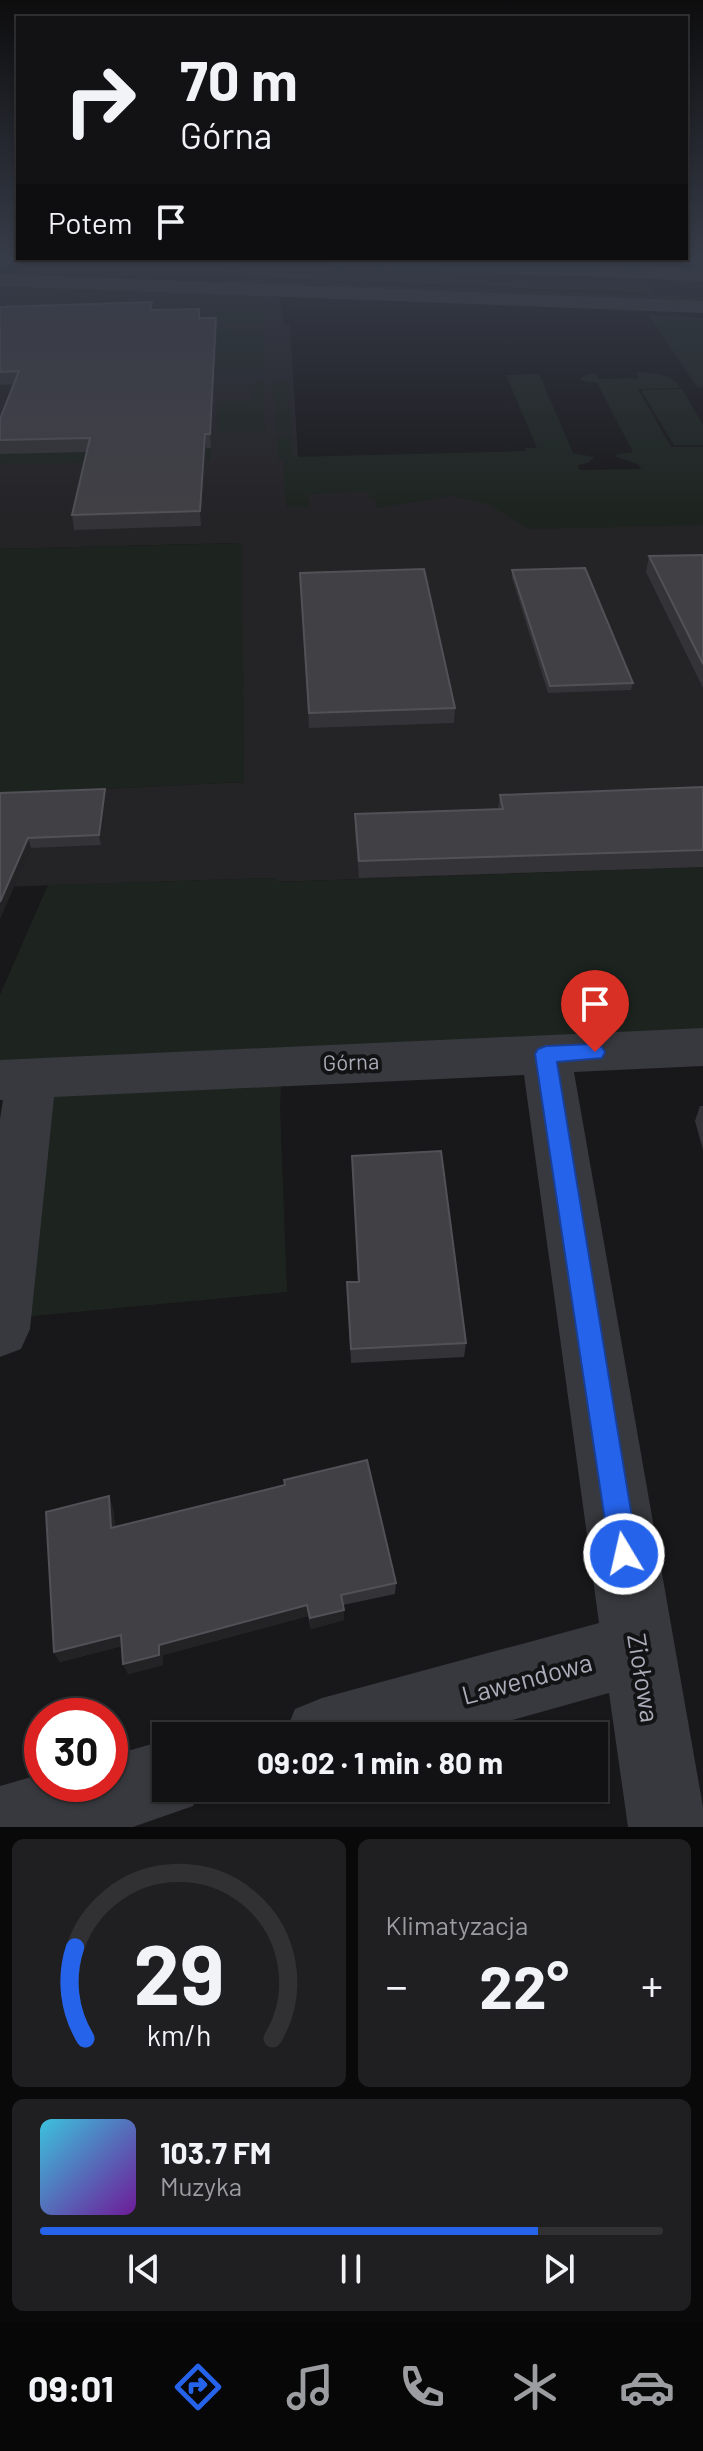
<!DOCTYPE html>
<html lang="pl">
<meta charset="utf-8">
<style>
body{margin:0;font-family:Barlow,sans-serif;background:#1f1f21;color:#f1f3f6;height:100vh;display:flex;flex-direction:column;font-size:30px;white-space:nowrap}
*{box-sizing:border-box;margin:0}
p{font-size:26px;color:#9c9da0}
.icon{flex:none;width:44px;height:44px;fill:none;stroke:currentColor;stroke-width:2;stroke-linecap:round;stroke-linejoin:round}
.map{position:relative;height:1827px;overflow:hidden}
.sheet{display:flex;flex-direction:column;gap:12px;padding:12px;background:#0a090a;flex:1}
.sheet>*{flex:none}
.hud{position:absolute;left:16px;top:16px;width:672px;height:244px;border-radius:0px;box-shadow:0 2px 6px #0004,0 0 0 2px #313133;background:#121113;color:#f1f3f6;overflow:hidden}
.speed{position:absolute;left:24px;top:1698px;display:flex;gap:16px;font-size:40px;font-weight:700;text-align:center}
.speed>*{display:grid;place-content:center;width:104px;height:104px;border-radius:50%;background:#121113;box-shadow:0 2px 6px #0004,0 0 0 2px #313133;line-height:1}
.speed .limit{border:12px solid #d22;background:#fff;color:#111}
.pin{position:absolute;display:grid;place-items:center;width:68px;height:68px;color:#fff;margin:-82px -34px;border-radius:50% 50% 50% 0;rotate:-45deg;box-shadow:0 0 8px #0007}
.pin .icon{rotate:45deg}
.me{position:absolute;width:88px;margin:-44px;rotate:351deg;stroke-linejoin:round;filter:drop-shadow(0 0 6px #0008)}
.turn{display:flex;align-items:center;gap:28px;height:168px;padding:0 32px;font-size:36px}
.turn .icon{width:104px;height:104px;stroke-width:2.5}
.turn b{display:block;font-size:56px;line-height:68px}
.then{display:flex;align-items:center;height:76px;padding:0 32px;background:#0003;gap:16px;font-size:30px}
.big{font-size:60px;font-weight:700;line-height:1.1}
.sheet .card{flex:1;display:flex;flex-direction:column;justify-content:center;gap:12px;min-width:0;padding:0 28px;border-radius:12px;background:#1f1f21}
.sheet .dial{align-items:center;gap:0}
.dial svg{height:208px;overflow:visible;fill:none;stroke:#313133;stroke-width:7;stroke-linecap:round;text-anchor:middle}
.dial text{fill:#f1f3f6;stroke:none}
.song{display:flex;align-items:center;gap:24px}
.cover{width:96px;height:96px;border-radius:12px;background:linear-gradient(135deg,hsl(190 70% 55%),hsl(280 70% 35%))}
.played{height:8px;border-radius:4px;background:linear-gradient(90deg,#2563eb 80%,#313133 80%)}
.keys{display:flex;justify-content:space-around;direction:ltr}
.heat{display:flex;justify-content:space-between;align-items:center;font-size:44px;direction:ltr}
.sheet .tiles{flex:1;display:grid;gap:12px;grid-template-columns:1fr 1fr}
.card:last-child{grid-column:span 2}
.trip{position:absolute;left:152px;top:1722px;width:456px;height:80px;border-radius:0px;background:#121113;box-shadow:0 2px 6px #0004,0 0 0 2px #313133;font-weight:700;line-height:80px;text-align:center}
.dock{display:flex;height:128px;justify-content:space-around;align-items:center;background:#070708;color:#9c9da0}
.dock .icon{width:56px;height:56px}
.dock .selected{color:#2563eb}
.dock b{font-size:36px;color:#f1f3f6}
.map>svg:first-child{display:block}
.built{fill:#242326}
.green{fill:#1d241f}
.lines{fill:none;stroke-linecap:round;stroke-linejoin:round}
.minor{fill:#38393e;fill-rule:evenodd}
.wall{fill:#343337}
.shaded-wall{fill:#232225}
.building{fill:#414045;stroke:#515157;stroke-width:2}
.route{fill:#2563eb;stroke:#184099;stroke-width:2}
.labels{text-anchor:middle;stroke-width:8;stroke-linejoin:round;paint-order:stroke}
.street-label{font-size:22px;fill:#aaadb9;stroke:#131214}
.near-street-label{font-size:26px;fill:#aaadb9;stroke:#131214}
</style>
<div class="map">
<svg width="703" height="1827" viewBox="0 0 703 1827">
<rect width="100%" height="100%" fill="#181719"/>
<polygon class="built" points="0,284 272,295 280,299 283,323 290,326 298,458 543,479 703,475 703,867 276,882 275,878 0,887 0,794 244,782 241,543 0,549"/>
<g class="green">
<polygon points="483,261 703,263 703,275"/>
<polygon points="228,271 545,283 546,289 224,276"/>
<polygon points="223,279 703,297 703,304 221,285"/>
<polygon points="548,284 650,287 652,293 549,289"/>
<polygon points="28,285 131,289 138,293 125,300 11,305 18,289"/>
<polygon points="178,291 211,292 208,316 163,297"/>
<polygon points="216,293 263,294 264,324 226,324 216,319"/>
<polygon points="648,315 703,318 703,387 698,388"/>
<polygon points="223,327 227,330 264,330 264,374 215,373 216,330 166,328"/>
<path d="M595,373L599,379L639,378L636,373C652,372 672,374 681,388L638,389L671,447H703V525L529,529L488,504L453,496L377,508L375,498H370L369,492H364L308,494L309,507H286L283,459H278L277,437L291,436L293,457L526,451L525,448H537L506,375L539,374L573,453L594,457L588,463L578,465L580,470L641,469L638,464L616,457L617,454L633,452L597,383L579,380L583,376Z"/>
<polygon points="254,382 264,382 265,431 217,432 218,402 253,401"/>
<polygon points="274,382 288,382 291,431 276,431"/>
<polygon points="682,389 703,425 703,445 674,445 641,390"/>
<polygon points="211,448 211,461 0,464 0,454"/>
<polygon points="242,543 244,782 0,794 0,549"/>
<polygon points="703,867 703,1047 282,1065 280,1108 287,1292 1,1319 31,1079 0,1080 0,995 48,885 276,878 276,882"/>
</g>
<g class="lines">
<g class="minor">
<polygon points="325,261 493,261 703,269 703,281 334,267"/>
<polygon points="0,274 703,301 703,313 0,286"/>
<polygon points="703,1028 703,1066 574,1072 703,1807 703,1827 628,1827 609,1693 455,1736 284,1736 295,1709 322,1698 599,1623 524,1075 54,1097 30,1329 21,1349 0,1357 0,1119 3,1100 0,1100 0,1060"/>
<polygon points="166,1740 166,1788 201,1788 193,1806 133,1827 0,1827 0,1786 42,1774 42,1784 110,1784 110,1756"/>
</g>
</g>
<g class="wall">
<polygon points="0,307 153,310 200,318 216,318 217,330 211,448 206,448 201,526 74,530 72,515 87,452 0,454 0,419 13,384 0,385"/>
<polygon points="703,555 703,688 646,572 649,556"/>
<polygon points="512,570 633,683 631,690 548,693 512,578"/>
<polygon points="300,573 455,708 454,723 309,728"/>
<polygon points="703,787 703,867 359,878 355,832 355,814 498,809 500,795"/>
<polygon points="105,789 107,799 101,845 31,848 0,793"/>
<polygon points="700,1106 703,1106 703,1150 695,1121"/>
<polygon points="352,1156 466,1343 464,1357 351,1363 347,1282 358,1282"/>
<polygon points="113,1508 115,1527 396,1583 395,1594 343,1605 344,1620 311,1629 308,1616 163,1655 163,1665 128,1674 122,1646 60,1662 54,1652"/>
</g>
<g class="shaded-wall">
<polygon points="216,318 217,330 211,448 210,434"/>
<polygon points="205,434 206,448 201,526 200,511"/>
<polygon points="105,789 107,799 101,845 99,835"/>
<polygon points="28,838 31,848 0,919 0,902"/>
<polygon points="109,1496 113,1508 116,1539 111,1528"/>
<polygon points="307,1605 308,1616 163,1655 163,1665 128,1674 123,1664 159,1645"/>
<polygon points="344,1610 344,1620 311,1629 310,1618"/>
<polygon points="121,1635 126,1645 60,1662 54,1652"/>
</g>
<g class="building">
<polygon points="152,302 150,310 199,309 199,318 216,318 210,434 205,434 200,511 72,515 90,438 0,440 0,419 19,371 0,372 0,307"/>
<polygon points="703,555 703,664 649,556"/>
<polygon points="585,568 633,683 550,686 512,570"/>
<polygon points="424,569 455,708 309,713 300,573"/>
<polygon points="703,787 703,850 359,861 355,814 503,809 500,795"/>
<polygon points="105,789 99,835 28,838 0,902 0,793"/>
<polygon points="441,1151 466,1343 351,1349 347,1282 359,1282 352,1156"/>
<polygon points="367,1460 396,1583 341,1595 344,1610 310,1618 307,1605 159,1645 159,1655 123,1664 121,1635 54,1652 46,1512 109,1496 111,1528 285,1485 284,1480"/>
</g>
<linearGradient id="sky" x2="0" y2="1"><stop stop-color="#0d0d0e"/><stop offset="0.5" stop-color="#373c49"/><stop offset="1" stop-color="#373c49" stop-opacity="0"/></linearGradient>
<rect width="703" height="517" fill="url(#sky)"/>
<polygon class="route" points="595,1044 602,1047 605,1052 602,1058 557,1062 638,1554 634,1564 624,1568 614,1564 610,1554 535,1054 538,1049 546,1046"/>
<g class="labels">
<g class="street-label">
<text transform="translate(351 1062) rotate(-2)" y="8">Górna</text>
</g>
<g class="near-street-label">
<text transform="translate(643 1678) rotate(81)" y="9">Ziołowa</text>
<text transform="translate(527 1679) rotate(-15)" y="9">Lawendowa</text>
</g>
</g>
</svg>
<div class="speed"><div class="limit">30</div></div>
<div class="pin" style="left:595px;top:1052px;background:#d93025"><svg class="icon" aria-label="arrive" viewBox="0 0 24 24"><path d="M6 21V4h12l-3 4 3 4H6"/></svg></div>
<svg class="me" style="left:624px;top:1554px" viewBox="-20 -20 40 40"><circle r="17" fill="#2563eb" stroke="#fff" stroke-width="3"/><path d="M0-11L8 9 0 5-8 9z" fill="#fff"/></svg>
<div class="trip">09:02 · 1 min · 80 m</div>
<div class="hud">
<div class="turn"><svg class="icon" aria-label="right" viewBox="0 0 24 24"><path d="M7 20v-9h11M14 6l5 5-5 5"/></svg><div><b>70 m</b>Górna</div></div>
<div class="then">Potem<svg class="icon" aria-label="arrive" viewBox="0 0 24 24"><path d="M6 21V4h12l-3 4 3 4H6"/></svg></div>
</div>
</div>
<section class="sheet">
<div class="tiles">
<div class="card dial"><svg viewBox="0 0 100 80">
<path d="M14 69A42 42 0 1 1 86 69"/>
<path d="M14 69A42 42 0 0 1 10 34" stroke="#2563eb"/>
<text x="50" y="56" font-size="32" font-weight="700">29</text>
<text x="50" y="72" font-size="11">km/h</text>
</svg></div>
<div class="card"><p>Klimatyzacja</p>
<div class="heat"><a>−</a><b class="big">22°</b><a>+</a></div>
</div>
<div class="card">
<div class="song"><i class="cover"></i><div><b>103.7 FM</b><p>Muzyka</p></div></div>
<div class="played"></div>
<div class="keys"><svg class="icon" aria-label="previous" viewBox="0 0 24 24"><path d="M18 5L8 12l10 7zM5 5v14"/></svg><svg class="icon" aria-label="pause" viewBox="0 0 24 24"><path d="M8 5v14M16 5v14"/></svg><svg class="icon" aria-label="next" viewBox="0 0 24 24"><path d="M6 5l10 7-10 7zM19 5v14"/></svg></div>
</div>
</div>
</section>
<nav class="dock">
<b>09:01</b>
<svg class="icon selected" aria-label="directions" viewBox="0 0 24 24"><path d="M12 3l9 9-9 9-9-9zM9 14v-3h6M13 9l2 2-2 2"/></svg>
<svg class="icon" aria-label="music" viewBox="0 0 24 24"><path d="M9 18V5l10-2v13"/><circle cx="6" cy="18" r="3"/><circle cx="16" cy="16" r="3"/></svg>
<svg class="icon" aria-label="phone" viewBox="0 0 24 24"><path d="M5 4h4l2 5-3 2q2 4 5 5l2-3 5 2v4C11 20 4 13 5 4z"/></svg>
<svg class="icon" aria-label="climate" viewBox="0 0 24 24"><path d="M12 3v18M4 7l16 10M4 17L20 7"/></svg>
<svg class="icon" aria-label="car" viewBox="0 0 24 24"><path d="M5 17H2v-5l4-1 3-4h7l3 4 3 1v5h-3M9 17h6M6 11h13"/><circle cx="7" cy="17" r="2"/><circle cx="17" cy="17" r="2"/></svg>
</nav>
